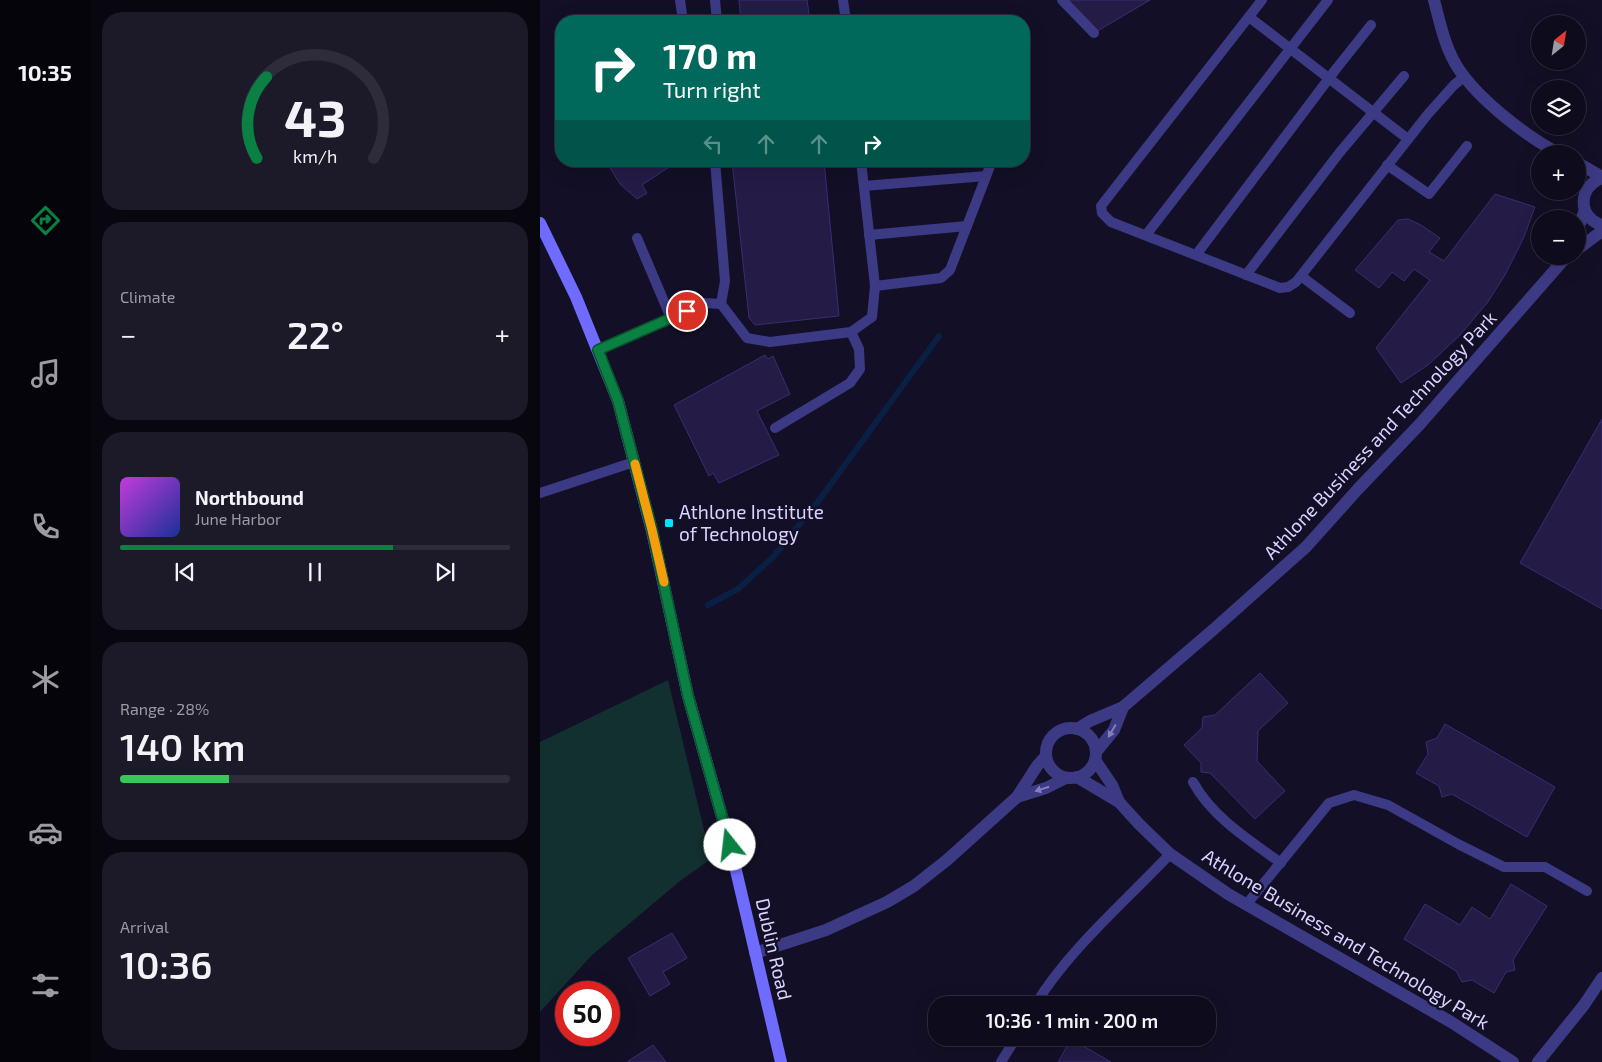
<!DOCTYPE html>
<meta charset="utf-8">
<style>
body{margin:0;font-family:"Exo 2",sans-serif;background:#1c1929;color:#f1f3f6;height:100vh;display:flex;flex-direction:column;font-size:19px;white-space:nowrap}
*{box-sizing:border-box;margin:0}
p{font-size:16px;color:#9b9ba3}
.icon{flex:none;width:28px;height:28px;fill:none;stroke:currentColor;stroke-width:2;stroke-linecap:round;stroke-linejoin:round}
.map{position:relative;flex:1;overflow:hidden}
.side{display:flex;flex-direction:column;gap:12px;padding:12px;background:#08060f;width:450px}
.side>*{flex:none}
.banner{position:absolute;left:15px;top:15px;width:475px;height:152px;border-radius:20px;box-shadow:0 5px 20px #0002,0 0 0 1px #2e2b3b;background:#00695c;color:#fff;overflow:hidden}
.needle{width:32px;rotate:30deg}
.buttons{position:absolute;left:991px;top:15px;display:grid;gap:10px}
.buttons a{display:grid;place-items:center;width:55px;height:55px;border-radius:50%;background:#0e0b1c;box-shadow:0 5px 20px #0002,0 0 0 1px #2e2b3b;font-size:25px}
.speed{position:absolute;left:15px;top:981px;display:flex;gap:10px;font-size:25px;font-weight:700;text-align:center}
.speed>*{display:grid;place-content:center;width:65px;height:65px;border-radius:50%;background:#0e0b1c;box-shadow:0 5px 20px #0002,0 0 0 1px #2e2b3b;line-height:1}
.speed .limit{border:8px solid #d22;background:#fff;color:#111}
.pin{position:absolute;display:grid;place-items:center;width:42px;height:42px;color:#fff;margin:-21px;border:2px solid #fff;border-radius:50%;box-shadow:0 1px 5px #0007}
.me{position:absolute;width:55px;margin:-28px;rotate:344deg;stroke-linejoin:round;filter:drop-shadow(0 0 4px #0008)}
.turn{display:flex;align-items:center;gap:18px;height:105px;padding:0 25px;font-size:22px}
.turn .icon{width:65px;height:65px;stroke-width:2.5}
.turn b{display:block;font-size:35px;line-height:42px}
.lanes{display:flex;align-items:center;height:48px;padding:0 25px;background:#0003;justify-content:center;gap:25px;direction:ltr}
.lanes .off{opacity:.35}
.big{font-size:38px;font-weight:600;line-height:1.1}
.side .card{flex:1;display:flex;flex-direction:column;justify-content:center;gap:8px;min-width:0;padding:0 18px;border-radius:20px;background:#1c1929}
.side .dial{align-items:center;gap:0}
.dial svg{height:130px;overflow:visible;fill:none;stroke:#2e2b3b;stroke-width:7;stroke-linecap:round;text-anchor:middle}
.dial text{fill:#f1f3f6;stroke:none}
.song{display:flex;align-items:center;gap:15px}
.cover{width:60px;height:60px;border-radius:8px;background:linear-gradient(135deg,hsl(290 70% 55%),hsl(230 70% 35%))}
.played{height:5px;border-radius:2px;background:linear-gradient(90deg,#0b8043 70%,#2e2b3b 70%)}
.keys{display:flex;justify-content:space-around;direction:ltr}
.heat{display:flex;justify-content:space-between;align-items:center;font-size:28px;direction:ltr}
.charge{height:8px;border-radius:4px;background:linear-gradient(90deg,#34c759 28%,#2e2b3b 0)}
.trip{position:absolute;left:388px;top:996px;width:288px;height:50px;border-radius:20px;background:#0e0b1c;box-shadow:0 5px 20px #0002,0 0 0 1px #2e2b3b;font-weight:600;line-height:50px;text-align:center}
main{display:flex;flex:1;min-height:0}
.dock{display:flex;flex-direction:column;width:90px;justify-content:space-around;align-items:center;background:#06040b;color:#9b9ba3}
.dock .icon{width:35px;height:35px}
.dock .active{color:#0b8043}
.dock b{font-size:22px;color:#f1f3f6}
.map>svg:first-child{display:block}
.green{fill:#12302f}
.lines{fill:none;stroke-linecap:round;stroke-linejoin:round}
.stream{stroke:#0a1f44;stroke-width:6}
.building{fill:#241b47;stroke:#3b2d73}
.lane{stroke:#3d3a85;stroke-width:10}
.street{stroke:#3d3a85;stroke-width:12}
.secondary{stroke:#6f6bff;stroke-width:12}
.oneway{fill:#837fbc}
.route-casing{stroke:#07532c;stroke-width:12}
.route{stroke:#0b8043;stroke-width:9}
.slow{stroke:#f59e0b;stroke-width:9}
.poi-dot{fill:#00e5ff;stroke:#130f26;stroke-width:2}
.labels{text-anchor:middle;stroke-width:5;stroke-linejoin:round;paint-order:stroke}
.street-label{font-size:19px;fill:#d9d4ff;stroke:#130f26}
.poi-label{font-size:19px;fill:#d9d4ff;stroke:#130f26;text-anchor:start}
</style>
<main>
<nav class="dock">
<b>10:35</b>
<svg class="icon active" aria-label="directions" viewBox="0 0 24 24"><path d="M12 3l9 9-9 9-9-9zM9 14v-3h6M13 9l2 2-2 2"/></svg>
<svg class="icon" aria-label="music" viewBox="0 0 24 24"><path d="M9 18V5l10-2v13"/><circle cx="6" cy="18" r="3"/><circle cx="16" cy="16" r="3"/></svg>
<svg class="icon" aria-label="phone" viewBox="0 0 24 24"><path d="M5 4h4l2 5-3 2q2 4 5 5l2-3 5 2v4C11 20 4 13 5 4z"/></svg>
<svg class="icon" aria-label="climate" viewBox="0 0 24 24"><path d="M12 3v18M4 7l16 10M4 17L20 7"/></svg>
<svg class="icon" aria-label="car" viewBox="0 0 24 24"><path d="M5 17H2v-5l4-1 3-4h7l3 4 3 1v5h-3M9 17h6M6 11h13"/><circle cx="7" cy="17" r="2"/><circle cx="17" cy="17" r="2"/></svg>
<svg class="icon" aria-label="filters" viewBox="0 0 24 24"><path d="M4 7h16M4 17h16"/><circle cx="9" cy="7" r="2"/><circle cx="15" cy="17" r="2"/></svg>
</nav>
<section class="side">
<div class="card dial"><svg viewBox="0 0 100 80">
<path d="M14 69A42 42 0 1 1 86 69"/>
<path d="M14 69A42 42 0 0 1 20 19" stroke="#0b8043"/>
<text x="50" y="56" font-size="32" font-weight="700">43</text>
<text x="50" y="72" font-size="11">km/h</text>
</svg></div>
<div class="card"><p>Climate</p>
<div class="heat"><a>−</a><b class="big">22°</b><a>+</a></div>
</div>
<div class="card">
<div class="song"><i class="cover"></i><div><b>Northbound</b><p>June Harbor</p></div></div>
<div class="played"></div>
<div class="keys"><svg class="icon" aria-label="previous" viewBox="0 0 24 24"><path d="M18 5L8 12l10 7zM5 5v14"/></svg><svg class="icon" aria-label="pause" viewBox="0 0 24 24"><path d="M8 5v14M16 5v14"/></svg><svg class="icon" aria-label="next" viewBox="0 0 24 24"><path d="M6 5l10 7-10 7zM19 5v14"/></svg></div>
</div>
<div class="card"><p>Range · 28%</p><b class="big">140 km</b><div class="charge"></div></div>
<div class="card"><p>Arrival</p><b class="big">10:36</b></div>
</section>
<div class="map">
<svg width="1062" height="1062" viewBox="0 0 1062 1062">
<rect width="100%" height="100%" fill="#130f26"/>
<polygon class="green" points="128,680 171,859 140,881 52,955 0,1012 0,742"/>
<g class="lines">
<polyline class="stream" points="168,605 198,589 233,557 280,499 399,336"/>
</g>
<g class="building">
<polygon points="199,0 267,0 270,21 201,21"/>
<polygon points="522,0 610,0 554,33"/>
<polygon points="66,161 138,161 102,185 107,193 97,199 80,184"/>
<polygon points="192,161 284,161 299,316 215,325 209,318"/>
<polygon points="955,194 995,207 984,237 965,275 947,303 920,335 888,365 861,383 836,348 890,280 874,269 864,281 852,272 839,288 815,270 858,220 868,219 881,225 900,238 889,252 904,261"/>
<polygon points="225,355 228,359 233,356 250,394 217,411 239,455 179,483 173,473 169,476 134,405"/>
<polygon points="1062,419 1062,609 980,563"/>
<polygon points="720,673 748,703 718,731 717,761 745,791 715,819 670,773 661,772 661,763 644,745 662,728 663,717 675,715"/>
<polygon points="905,724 1015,787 987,837 912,794 902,797 899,786 876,773 888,754 886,742 897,738"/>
<polygon points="971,884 1007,906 973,960 975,970 966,972 954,993 932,980 922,982 916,971 864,939 885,904 920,925 932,907 950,919"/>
<polygon points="132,933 147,958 123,972 130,984 110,996 88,958"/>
<polygon points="531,1039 571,1062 518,1062"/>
<polygon points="113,1045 126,1062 87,1062"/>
</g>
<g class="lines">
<g class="lane">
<polyline points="140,0 143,21"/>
<polyline points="175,0 177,21"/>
<polyline points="303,0 306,21"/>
<polyline points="522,0 554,33"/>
<polyline points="722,0 561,206 562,213 571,222 740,288 748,287 756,282 888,114 914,85 924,77"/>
<polyline points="709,17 868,139"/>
<polyline points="175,161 185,281 181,304"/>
<polyline points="847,165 889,194 927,146"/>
<polyline points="324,186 446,176"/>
<polyline points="329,235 427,226"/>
<polyline points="606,235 788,0"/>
<polyline points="97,238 131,318"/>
<polyline points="656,255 796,69 831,25"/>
<polyline points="706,275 800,152 864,76"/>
<polyline points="761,276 810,313"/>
<polyline points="335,286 401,278 410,270 452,161"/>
<polyline points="58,350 164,303 181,304 207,338 230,342 311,332 332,317 335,286 321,161"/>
<polyline points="235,428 310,383 320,369 319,349 311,332"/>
<polyline points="0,493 94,462"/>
<path d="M653,782C672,817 709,840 741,863"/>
<polyline points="706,905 789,803 814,795 848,805 918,844 964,867 1005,867 1047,891"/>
<path d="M495,1005C530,948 585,902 630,854"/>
<polyline points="461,1062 476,1038"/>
</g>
<g class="street">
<path d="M894,0C900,23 905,48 918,68C939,100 987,137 1020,154"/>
<polyline points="1038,163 1062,177"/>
<path d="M1062,178C1038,186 1037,218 1062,225"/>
<polyline points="1038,228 1045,210"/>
<polyline points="1038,249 1062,231"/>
<circle cx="531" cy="753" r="25"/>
<polyline points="537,729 550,721 583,707 674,629 766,547 818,489 880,424 1027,256"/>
<polyline points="556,752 574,730 583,707"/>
<polyline points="555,760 572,785 579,802"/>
<polyline points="537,777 579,802 599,824 630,854 688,894 911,1022 973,1062"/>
<polyline points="477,797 506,788 526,778"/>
<polyline points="215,953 286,930 347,902 374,886 407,860 477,797 497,766 505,757"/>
<polyline points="998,1062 1044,1005 1062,978"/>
</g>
<polyline class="secondary" points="0,223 36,297 78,401 112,531 148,696 190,845 241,1062"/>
</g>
<defs><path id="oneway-solid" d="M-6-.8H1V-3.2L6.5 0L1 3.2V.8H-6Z" transform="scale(1.25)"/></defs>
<g class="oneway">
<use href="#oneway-solid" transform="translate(572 731) rotate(120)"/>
<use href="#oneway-solid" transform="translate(502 789) rotate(162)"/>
</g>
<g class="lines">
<g class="route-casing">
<polyline id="route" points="147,311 58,350 78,401 112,530 148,696 190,845"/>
</g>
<use href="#route" class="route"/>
<polyline class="slow" points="95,464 112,530 124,582"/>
</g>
<rect class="poi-dot" x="124" y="518" width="10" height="10" rx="2.5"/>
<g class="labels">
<g class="street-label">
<text transform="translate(840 435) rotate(-47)" y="7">Athlone Business and Technology Park</text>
<text transform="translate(806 939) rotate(31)" y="7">Athlone Business and Technology Park</text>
<text transform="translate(234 949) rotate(77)" y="7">Dublin Road</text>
</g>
<g class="poi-label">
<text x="139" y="519">Athlone Institute<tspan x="139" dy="22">of Technology</tspan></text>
</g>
</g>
</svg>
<div class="buttons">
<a><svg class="needle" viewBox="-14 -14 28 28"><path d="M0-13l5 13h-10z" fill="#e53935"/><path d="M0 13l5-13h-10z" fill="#9b9ba3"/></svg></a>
<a><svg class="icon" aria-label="layers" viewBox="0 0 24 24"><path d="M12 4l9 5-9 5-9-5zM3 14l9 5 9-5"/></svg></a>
<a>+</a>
<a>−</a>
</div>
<div class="speed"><div class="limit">50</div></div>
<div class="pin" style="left:147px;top:311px;background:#d93025"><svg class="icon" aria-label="arrive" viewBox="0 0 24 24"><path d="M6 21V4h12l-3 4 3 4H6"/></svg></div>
<svg class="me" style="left:190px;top:845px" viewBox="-20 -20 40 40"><circle r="19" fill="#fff"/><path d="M0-13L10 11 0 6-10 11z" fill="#0b8043"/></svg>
<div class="trip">10:36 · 1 min · 200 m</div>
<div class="banner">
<div class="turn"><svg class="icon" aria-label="right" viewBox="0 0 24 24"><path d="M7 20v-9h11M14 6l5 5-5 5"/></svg><div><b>170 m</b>Turn right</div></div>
<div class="lanes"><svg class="icon off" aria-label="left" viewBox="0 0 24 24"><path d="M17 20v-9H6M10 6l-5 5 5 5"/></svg><svg class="icon off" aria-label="ahead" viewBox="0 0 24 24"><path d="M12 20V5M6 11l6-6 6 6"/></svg><svg class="icon off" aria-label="ahead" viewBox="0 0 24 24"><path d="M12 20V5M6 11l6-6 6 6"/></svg><svg class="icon" aria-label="right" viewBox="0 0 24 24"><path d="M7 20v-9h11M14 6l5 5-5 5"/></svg></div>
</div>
</div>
</main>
